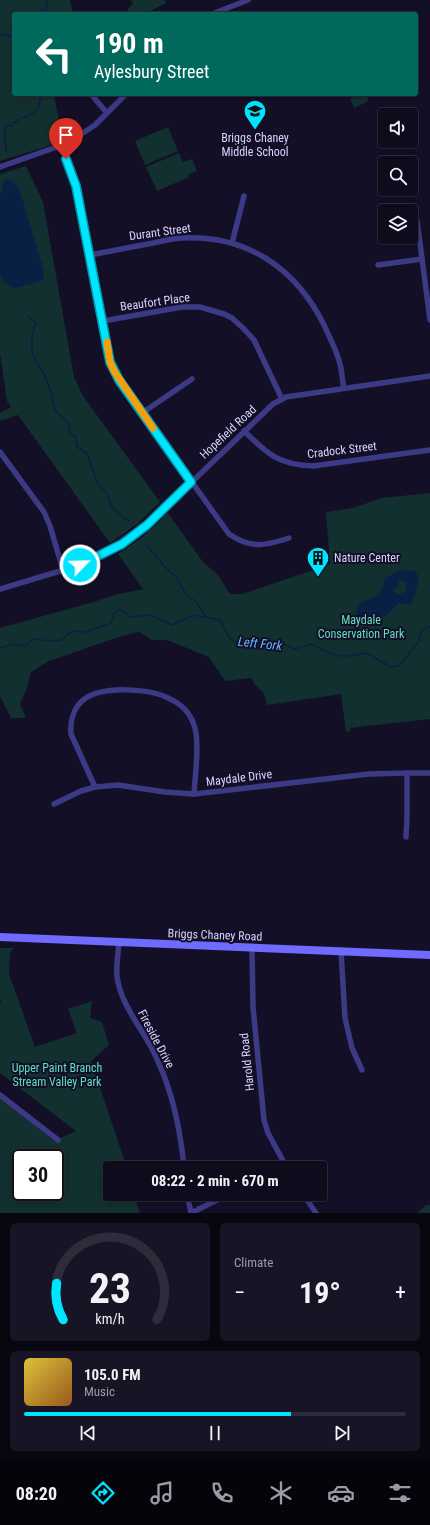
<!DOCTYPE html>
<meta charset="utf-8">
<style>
body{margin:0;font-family:"Roboto Condensed",sans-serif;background:#171425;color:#f1f3f6;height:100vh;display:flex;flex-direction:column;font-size:15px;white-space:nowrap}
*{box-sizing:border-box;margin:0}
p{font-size:13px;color:#9b9ba3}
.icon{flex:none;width:22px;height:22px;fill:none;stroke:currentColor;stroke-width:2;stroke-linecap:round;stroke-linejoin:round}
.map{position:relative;height:1213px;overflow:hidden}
.sheet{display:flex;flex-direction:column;gap:10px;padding:10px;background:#08060f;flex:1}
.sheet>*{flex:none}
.hud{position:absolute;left:12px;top:12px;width:406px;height:84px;border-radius:4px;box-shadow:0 2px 6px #0003,0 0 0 1px #2e2b3b;background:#00695c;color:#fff;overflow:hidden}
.buttons{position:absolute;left:378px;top:108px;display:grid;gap:8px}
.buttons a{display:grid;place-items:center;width:40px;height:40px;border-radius:4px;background:#0e0b1c;box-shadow:0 2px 6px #0003,0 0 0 1px #2e2b3b;font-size:20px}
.speed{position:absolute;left:12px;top:1149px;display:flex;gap:8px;font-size:20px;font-weight:700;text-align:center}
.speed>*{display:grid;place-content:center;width:52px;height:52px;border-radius:50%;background:#0e0b1c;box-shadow:0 2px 6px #0003,0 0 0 1px #2e2b3b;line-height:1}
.speed .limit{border:2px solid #111;border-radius:6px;background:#fff;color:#111}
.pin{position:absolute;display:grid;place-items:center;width:34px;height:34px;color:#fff;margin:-41px -17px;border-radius:50% 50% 50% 0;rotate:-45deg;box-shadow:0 0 4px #0007}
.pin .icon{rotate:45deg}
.me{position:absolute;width:44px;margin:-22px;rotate:66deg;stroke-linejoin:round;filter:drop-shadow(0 0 3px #0008)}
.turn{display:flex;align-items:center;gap:14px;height:84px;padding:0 16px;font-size:18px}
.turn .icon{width:52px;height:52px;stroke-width:2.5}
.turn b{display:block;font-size:28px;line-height:34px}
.big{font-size:30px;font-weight:700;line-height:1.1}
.sheet .widget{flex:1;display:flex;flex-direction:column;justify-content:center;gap:6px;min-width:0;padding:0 14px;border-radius:6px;background:#171425}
.sheet .dial{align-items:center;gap:0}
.dial svg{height:104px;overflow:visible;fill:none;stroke:#2e2b3b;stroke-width:7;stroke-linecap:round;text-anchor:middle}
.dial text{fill:#f1f3f6;stroke:none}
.song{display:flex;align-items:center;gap:12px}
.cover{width:48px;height:48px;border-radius:6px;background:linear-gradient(135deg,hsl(50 70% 55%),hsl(30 70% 35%))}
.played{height:4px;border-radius:2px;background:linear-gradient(90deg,#00e5ff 70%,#2e2b3b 70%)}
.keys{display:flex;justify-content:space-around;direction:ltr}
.heat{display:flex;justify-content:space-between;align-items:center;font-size:22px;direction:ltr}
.sheet .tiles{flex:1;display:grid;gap:10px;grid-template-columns:1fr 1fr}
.widget:last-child{grid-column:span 2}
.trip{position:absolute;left:103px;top:1161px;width:224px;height:40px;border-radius:4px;background:#0e0b1c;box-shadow:0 2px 6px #0003,0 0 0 1px #2e2b3b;font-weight:700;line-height:40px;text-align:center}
.dock{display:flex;height:64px;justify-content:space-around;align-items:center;background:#06040b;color:#9b9ba3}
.dock .icon{width:28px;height:28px}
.dock .selected{color:#00e5ff}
.dock b{font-size:18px;color:#f1f3f6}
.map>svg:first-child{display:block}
.green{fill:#12302f;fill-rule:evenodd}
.water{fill:#0a1f44;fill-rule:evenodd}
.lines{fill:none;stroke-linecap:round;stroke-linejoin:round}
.stream{stroke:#0a1f44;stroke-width:1.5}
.street{stroke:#3d3a85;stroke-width:5.5}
.secondary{stroke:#6f6bff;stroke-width:8}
.route-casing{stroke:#0095a6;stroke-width:10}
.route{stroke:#00e5ff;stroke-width:7}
.slow{stroke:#f59e0b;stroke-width:7}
.labels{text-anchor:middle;stroke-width:4;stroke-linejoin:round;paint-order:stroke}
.poi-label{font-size:12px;fill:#d9d4ff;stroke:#130f26}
.street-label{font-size:12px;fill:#d9d4ff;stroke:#130f26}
.park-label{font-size:12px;fill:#5fe0c0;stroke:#130f26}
.water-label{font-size:13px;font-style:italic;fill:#62b6ff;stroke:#130f26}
</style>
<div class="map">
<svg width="430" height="1213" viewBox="0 0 430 1213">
<rect width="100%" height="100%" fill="#130f26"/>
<g class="green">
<polygon points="0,0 70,0 73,14 14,14 14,94 54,94 59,121 68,136 58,143 0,161"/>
<polygon points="130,0 165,0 166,3 145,14 122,14 125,13 133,3"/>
<polygon points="361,94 366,94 369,101 354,108 350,99"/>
<polygon points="168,127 178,151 145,165 135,141"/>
<polygon points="179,153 183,162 192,159 197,171 188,175 189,177 157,191 146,167"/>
<polygon points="26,166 43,202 74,377 83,396 160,502 137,524 110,543 18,415 0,421 0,413 11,407 7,401 0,354 0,174"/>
<polygon points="430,493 430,719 350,728 351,731 346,732 341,694 267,705 264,693 255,685 251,678 225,681 209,657 167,640 152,640 139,632 122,636 49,661 31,672 27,688 20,704 26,718 11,718 0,696 0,628 90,603 119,594 143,589 118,554 141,538 168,513 203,562 218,575 230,594 243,594 330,564 326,512 353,508 382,498"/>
<path d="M0,948H14L10,953L9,974L35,1047L77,1033L68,1009L92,1001L90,1018L102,1022L109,1045L91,1061L127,1168H110V1194H137L135,1199L140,1213H0V1098L54,1141L76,1131L0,1073V1004L1,1003L0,999ZM21,1158H55V1192H21Z"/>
<polygon points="426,1205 430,1205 430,1213 417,1213"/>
</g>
<g class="water">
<polygon points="8,179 13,182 19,188 44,271 43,280 35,283 14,288 4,282 0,273 0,196 4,180"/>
<path d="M398,570L415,571L419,578C416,587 416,596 411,604L399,603L385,617L378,616L368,622L362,621L356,617L357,609L359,603L376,597L381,592L385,579ZM399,581H404L406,586V592L398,594L394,592V589L398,587Z"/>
</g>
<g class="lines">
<g class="stream">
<polyline points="43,14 45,11 48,0"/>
<polyline points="0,35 9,35 14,40"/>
<path d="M7,153L4,135L6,126H12C17,116 30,118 37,110C40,106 39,99 41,94"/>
<polyline points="27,315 36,323 32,335 32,354 44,374 50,389 55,411 70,424 68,433 75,436 77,447 87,453 98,485 107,493 111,505 122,517 129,521"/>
<polyline points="146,545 156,555 163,565 176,577 186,594 196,602 206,617"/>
<path d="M0,648L13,644L25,646L32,639L49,641L61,640L72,631L85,632L111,623L114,613L118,610L124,611L130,617L151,615L172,625L194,615L220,620L230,639L238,643L286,645L295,649L311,644C335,656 338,659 366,653L391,667L399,666L419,641L422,629L430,627"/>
</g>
<g class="street">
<polyline points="212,14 248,0"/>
<polyline points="91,94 107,113"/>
<path d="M60,146L73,173L77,186L110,362L119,380L229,534C251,549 265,546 289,538"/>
<polyline points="0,167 68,143 95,125 126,94"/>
<polyline points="417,220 430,320"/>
<polyline points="232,243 244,196"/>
<path d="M90,255C111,251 132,247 153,243C162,241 173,238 183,238C248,235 297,269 325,327C330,339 337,351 340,364C342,371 342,380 344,388"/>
<polyline points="378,265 422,259"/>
<polyline points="103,321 182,307 200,307 224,314 232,318 243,328 254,340 282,399"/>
<polyline points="142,413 192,379"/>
<path d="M244,431C268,454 278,465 313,466L430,450"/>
<polyline points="0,452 44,512 50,526 63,570"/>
<polyline points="0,589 80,565 121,544 147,525 273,404 286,397 430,376"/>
<path d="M95,787L71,734C70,722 73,709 82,701C100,685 150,688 170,699C181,704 190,713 194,725C200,740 195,777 194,794"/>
<polyline points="54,804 81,791 95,787 118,785 165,792 194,794 369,774 407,773 430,773"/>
<polyline points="406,837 407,819 407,773"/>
<path d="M119,943C118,954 116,966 117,977C121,1003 137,1022 150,1045C155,1054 159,1064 163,1073C175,1104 181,1135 184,1168"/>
<polyline points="252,948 253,1007 264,1120 268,1133 287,1168"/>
<polyline points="341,951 345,1018 352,1048 362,1070"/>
<polyline points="0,1095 58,1140"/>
<polyline points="275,1168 284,1163"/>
<polyline points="187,1194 191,1213"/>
<polyline points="303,1194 316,1213"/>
<polyline points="191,1213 229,1194"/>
</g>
<polyline class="secondary" points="0,937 430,955"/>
</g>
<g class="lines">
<g class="route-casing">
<polyline id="route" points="66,159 76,186 110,362 119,380 191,482 147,525 122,544 80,565"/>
</g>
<use href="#route" class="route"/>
<polyline class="slow" points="107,342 110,362 114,371 153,428"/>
</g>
<defs>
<g id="school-pin" transform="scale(1.15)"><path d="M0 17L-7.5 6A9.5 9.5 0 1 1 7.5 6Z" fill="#00e5ff" stroke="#130f26"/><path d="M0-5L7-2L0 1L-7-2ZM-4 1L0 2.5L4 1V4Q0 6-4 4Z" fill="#111"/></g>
<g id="building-pin" transform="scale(1.15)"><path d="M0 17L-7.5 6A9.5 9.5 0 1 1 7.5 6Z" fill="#00e5ff" stroke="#130f26"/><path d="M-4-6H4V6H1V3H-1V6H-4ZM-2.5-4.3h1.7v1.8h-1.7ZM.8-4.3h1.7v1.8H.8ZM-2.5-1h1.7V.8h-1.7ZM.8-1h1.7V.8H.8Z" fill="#111"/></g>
</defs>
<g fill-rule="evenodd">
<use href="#school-pin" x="255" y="111"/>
<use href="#building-pin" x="318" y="558"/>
</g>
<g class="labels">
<g class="poi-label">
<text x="255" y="142">Briggs Chaney<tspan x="255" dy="14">Middle School</tspan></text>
<text x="334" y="562" text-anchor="start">Nature Center</text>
</g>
<g class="street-label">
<text transform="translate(160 232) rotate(-8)" y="4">Durant Street</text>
<text transform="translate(155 302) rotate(-8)" y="4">Beaufort Place</text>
<text transform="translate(228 432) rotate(-43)" y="4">Hopefield Road</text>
<text transform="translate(342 450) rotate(-7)" y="4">Cradock Street</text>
<text transform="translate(239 778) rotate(-7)" y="4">Maydale Drive</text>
<text transform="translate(215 935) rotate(2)" y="4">Briggs Chaney Road</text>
<text transform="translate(156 1039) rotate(62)" y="4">Fireside Drive</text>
<text transform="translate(247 1062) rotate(-96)" y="4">Harold Road</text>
</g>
<g class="park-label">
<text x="361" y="624">Maydale<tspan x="361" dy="14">Conservation Park</tspan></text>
<text x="57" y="1072">Upper Paint Branch<tspan x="57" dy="14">Stream Valley Park</tspan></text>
</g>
<g class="water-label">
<text transform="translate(260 643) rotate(6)" y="5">Left Fork</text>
</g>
</g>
</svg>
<div class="buttons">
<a><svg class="icon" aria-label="sound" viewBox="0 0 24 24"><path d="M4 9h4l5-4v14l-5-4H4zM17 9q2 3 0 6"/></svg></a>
<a><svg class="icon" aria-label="search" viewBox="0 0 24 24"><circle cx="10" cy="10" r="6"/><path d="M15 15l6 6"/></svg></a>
<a><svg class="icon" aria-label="layers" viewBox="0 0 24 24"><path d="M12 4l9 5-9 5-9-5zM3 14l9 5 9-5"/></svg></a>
</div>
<div class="speed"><div class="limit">30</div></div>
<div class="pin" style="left:66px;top:159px;background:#d93025"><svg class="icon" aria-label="arrive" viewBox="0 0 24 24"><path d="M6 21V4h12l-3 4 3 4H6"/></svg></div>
<svg class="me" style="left:80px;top:565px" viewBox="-20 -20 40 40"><circle r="17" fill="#00e5ff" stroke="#fff" stroke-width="3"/><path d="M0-11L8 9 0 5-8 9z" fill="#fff"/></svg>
<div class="trip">08:22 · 2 min · 670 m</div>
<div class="hud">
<div class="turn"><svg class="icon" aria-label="left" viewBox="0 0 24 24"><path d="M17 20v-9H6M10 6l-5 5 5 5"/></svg><div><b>190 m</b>Aylesbury Street</div></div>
</div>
</div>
<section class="sheet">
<div class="tiles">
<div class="widget dial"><svg viewBox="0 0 100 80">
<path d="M14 69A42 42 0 1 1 86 69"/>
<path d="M14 69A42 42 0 0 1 9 41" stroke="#00e5ff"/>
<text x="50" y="56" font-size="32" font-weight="700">23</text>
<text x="50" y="72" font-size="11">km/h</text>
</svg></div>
<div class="widget"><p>Climate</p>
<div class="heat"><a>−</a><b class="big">19°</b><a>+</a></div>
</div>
<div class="widget">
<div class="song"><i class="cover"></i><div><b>105.0 FM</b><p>Music</p></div></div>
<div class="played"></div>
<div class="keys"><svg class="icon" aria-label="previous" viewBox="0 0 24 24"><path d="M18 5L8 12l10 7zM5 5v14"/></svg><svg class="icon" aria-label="pause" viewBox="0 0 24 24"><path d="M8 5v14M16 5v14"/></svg><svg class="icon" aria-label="next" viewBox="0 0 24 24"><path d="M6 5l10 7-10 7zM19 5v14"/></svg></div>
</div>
</div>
</section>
<nav class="dock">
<b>08:20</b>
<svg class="icon selected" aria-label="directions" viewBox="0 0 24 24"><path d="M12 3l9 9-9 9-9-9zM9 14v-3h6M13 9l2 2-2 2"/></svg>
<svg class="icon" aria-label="music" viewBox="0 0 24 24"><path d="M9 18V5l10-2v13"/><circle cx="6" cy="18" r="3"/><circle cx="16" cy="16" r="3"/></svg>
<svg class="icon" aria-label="phone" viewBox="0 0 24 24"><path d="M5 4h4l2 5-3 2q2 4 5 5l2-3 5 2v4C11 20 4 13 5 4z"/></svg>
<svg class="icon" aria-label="climate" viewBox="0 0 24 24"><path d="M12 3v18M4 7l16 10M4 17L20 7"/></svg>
<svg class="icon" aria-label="car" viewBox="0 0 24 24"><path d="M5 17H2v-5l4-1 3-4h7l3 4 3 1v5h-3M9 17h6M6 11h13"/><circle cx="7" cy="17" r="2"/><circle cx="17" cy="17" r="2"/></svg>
<svg class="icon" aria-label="filters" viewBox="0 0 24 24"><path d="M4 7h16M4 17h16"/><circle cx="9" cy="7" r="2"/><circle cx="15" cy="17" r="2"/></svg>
</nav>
